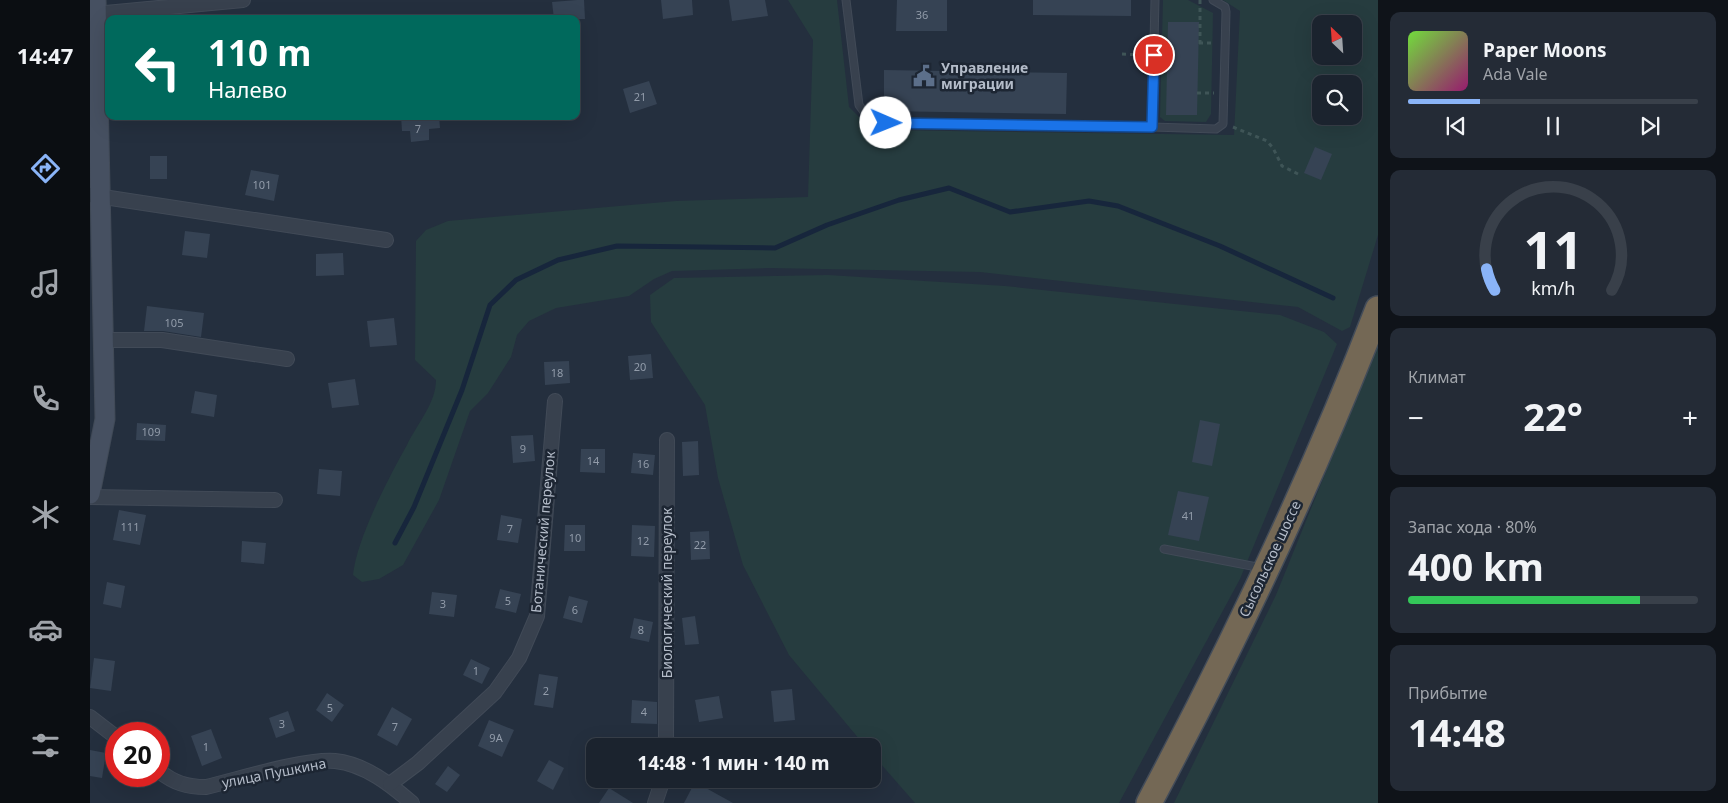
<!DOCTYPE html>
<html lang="ru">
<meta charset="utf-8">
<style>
body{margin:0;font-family:"Noto Sans",sans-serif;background:#242b36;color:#f1f3f6;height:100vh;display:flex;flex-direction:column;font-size:19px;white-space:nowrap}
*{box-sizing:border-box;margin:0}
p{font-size:16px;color:#a0a4aa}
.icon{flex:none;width:28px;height:28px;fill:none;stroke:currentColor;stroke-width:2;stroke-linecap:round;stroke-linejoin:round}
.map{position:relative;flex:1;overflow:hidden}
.side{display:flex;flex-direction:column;gap:12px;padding:12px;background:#0f1319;width:350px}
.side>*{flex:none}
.top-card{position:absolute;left:15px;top:15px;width:475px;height:105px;border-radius:10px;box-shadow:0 5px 20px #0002,0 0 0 1px #39404a;background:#00695c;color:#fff;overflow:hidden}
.needle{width:32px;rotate:335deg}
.fabs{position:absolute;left:1222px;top:15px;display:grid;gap:10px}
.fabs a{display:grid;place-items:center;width:50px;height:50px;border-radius:10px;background:#1b232e;box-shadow:0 5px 20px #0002,0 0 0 1px #39404a;font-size:25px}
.speed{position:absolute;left:15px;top:722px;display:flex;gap:10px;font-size:25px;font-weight:700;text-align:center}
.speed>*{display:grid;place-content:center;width:65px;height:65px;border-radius:50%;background:#1b232e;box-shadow:0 5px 20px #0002,0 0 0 1px #39404a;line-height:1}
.speed .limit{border:8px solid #d22;background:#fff;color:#111}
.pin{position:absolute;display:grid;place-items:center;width:42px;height:42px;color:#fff;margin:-21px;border:2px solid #fff;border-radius:50%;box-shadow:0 1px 5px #0007}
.me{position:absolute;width:55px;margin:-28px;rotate:91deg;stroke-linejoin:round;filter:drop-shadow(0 0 4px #0008)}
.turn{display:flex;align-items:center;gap:18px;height:105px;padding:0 20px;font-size:22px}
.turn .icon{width:65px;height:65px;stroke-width:2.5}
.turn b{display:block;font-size:35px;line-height:42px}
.big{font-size:38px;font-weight:700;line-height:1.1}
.side .card{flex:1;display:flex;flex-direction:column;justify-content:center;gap:8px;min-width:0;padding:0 18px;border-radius:10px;background:#242b36}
.side .dial{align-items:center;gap:0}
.dial svg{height:130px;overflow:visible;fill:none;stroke:#39404a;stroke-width:7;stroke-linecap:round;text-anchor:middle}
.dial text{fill:#f1f3f6;stroke:none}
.song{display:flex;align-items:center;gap:15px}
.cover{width:60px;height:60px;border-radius:8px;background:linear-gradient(135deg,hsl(100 70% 55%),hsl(320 70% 35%))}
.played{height:5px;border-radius:2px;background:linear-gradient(90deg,#8ab4f8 25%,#39404a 25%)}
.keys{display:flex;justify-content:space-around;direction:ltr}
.heat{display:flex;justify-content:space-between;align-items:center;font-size:28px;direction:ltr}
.charge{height:8px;border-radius:4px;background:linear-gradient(90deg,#34c759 80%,#39404a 0)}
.trip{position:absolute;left:496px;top:738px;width:295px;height:50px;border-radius:10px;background:#1b232e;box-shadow:0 5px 20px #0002,0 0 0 1px #39404a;font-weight:700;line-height:50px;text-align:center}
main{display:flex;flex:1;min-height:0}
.dock{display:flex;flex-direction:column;width:90px;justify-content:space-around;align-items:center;background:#0b0e12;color:#a0a4aa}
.dock .icon{width:35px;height:35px}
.dock .current{color:#8ab4f8}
.dock b{font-size:22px;color:#f1f3f6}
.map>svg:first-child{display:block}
.green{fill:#263c3f;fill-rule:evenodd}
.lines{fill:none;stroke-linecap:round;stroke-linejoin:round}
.stream{stroke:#17263c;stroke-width:5}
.building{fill:#364354}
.lane-casing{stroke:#414a57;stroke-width:9}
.street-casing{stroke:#414a57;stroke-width:16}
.secondary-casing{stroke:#414a57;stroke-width:21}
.highway-casing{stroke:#434c59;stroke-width:28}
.path{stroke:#3f5557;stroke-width:3;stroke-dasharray:4 4;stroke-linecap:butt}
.lane{stroke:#38414e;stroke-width:7}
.street{stroke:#38414e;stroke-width:14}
.secondary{stroke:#465061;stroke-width:19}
.highway{stroke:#746855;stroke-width:25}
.route-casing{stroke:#114b97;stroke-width:12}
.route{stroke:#1a73e8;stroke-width:9}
.labels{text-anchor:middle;stroke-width:5;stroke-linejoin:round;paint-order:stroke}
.number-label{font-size:11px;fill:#929caa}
.poi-label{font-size:14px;font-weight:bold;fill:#b4bcc9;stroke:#1d2633;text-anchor:start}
.street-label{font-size:14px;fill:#b4bcc9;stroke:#1d2633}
</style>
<main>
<nav class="dock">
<b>14:47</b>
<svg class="icon current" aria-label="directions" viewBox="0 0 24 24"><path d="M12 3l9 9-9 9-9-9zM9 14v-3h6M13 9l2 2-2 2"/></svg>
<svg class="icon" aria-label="music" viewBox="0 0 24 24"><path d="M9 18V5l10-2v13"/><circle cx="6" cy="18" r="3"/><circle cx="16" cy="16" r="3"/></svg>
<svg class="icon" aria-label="phone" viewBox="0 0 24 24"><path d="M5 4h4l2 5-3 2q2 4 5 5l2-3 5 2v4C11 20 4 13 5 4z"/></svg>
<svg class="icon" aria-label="climate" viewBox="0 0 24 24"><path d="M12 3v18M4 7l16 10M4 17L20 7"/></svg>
<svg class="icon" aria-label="car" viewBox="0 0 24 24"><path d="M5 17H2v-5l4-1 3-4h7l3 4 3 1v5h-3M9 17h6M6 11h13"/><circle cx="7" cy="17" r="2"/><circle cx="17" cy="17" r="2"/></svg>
<svg class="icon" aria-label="filters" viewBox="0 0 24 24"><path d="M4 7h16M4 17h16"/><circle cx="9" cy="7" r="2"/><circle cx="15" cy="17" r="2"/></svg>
</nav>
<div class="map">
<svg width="1288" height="803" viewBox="0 0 1288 803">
<rect width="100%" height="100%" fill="#242f3e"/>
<g class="green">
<path d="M698,0H747L759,107L776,124L795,130L1144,135L1150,11L1133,0H1288V235L1260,327L1252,331L1208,307L890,272L680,268L582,271L564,279L539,296L466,308L439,321L427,335L421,357L398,393L380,411L349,500L313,565L289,579L272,582L263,575C267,538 298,479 317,445C327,424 346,403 346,380L325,360L326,241L336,230L358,221L586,201L718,197L723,40ZM1231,24H1264V56H1231ZM1231,84H1264V116H1231Z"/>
<polygon points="1073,0 1098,0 1123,13 1121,114 1116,122 1075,121 1070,117"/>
<polygon points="738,275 915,286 1190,315 1234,332 1247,344 1150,579 1029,803 825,803 783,755 782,746 775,746 699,655 653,565 628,478 615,405 561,322 560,295 584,278"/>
<polygon points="1288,343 1288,803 1084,803 1186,595"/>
</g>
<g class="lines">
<polyline class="stream" points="305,543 324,507 372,390 400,305 426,280 468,260 527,246 685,248 737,225 809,200 859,188 920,212 999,201 1028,206 1130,246 1243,298"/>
</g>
<g class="building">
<polygon points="487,0 494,0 495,19 464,19 462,2"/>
<polygon points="571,0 602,0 603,15 573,19"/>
<polygon points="639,0 675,0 678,16 642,21"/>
<polygon points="807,0 857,0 857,31 806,31"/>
<polygon points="943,0 1041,0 1041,16 943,15"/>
<polygon points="1078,22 1109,22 1107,115 1076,115"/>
<polygon points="794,70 977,73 976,114 794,111"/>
<polygon points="559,81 567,104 540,113 533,89"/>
<polygon points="311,116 349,116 350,128 339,129 339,140 321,142 320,131 312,131"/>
<polygon points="1225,147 1242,154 1231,180 1214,173"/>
<rect x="60" y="156" width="17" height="23"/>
<polygon points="161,170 189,175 184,201 155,195"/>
<polygon points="95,231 120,234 117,258 92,255"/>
<polygon points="253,253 254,275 226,276 226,254"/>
<polygon points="57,306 114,313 111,337 73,331 54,331"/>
<polygon points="304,318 307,345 280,347 277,321"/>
<polygon points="561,354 563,378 540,380 538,356"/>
<polygon points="479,361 480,383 455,385 454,362"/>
<polygon points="265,379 269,405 242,408 238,383"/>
<polygon points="105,391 127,395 124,417 101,413"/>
<polygon points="1110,420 1130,424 1122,466 1102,462"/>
<polygon points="47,423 76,425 75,441 46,440"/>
<polygon points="443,435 445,461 423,463 421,436"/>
<polygon points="608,441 609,475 593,476 592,442"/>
<polygon points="491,449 515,449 515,473 490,472"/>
<polygon points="543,453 565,455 563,475 541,473"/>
<polygon points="229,469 252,471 250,496 227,494"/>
<polygon points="1088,491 1119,497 1109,541 1078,535"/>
<polygon points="29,510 56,515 50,545 23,540"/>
<polygon points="411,515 432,519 428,543 407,540"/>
<polygon points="475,525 495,525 495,551 474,551"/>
<polygon points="542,525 565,526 564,557 541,556"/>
<polygon points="619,531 620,559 601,560 600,532"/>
<polygon points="152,541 176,543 174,564 151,562"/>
<polygon points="17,582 35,586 31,608 13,604"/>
<polygon points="410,589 431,594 426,613 405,608"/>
<polygon points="342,592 367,595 364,617 339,614"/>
<polygon points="479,596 498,601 492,623 473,618"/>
<polygon points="605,616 609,644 595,645 592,618"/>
<polygon points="544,618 563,622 559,642 540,638"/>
<polygon points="4,658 25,661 21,691 0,688"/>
<polygon points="381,659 400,668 392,684 373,675"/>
<polygon points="449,674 468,677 463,708 444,705"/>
<polygon points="702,689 705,720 684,722 681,691"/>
<polygon points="237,693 254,705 242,722 226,710"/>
<polygon points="629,696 633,718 609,722 605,700"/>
<polygon points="542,700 567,702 567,724 541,723"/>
<polygon points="302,707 322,719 307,746 287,735"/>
<polygon points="198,711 205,731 186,738 179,718"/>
<polygon points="399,720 424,730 412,757 388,746"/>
<polygon points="121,729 132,758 112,766 101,736"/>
<polygon points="0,750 16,753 12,778 0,776"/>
<polygon points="459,760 474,768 463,790 447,781"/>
<polygon points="358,766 370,775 357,792 345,784"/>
<polygon points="605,782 643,803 594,803"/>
<polygon points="519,788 543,803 509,803"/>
</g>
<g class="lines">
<g class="lane-casing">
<g id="lane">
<polyline points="756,0 769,105 777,116 796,123 1062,127 1065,0"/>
<polyline points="1062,127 1126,129 1133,124 1136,12 1135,7 1123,0"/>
<polyline points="1074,549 1172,568"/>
</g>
</g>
<g class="street-casing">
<g id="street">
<polyline points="5,14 153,0"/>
<polyline points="0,195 296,240"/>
<polyline points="14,340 72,340 197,359"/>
<polyline points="0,497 185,500"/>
<polyline points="0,717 26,737"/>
<polyline points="576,746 577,440"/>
<path d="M69,771C84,783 97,787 116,787C150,779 212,759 245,761C275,764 301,785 322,803"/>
<polyline points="300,784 328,763 405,692 429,658 447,616 465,401"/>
<polyline points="565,803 573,779"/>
</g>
</g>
<g class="secondary-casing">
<polyline id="secondary" points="0,494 15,419 6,0"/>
</g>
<g class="highway-casing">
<path id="highway" d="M1059,803C1144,643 1223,478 1288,309"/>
</g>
<g class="path">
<polyline points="1109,43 1125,43"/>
<polyline points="1110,44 1110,0"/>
<polyline points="1032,54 1053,55"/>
<polyline points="1107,93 1124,93"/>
<polyline points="1143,127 1177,141 1183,148 1192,166 1210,175"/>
</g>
<use href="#lane" class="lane"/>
<use href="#street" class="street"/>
<use href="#secondary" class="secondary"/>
<use href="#highway" class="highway"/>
</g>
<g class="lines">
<g class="route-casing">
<polyline id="route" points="796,123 1062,127 1064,55"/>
</g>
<use href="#route" class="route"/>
</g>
<defs>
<g id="civic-bare" transform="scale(1.725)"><path d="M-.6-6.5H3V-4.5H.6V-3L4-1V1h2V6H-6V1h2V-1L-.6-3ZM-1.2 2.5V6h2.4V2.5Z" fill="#5c6f8a" stroke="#1d2633" stroke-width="2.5" paint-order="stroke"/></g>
</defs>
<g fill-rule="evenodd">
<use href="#civic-bare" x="834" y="76"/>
</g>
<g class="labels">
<g class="number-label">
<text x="832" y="19">36</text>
<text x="550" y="101">21</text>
<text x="328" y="133">7</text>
<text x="172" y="189">101</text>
<text x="84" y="327">105</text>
<text x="550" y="371">20</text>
<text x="467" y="377">18</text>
<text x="61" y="436">109</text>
<text x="433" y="453">9</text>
<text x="503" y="465">14</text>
<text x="553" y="468">16</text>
<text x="1098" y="520">41</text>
<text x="40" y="531">111</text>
<text x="420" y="533">7</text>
<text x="485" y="542">10</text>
<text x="553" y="545">12</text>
<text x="610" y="549">22</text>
<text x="418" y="605">5</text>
<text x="353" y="608">3</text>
<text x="485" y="614">6</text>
<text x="551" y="634">8</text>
<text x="386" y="675">1</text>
<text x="456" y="695">2</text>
<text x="240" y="712">5</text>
<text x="554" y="716">4</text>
<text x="192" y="728">3</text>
<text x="305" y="731">7</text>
<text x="406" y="742">9А</text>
<text x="116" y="751">1</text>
</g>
<g class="poi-label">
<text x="851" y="73">Управление<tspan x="851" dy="16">миграции</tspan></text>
</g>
<g class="street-label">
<text transform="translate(453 532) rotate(-85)" y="5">Ботанический переулок</text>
<text transform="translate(1180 559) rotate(-65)" y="5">Сысольское шоссе</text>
<text transform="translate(577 593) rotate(-90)" y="5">Биологический переулок</text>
<text transform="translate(184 773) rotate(-11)" y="5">улица Пушкина</text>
</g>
</g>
</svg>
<div class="fabs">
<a><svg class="needle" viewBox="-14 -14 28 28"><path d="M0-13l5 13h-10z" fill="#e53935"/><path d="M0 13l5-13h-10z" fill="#a0a4aa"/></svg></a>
<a><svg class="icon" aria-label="search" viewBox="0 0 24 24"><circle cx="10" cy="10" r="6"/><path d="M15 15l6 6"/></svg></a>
</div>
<div class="speed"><div class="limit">20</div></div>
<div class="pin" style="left:1064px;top:55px;background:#d93025"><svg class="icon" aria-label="arrive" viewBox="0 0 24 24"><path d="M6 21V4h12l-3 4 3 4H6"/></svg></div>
<svg class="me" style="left:796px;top:123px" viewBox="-20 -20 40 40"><circle r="19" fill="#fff"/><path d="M0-13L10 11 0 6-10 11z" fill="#1a73e8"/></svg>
<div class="trip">14:48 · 1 мин · 140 m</div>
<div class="top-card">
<div class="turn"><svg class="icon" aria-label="left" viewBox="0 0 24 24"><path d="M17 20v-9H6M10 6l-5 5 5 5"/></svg><div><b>110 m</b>Налево</div></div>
</div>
</div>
<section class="side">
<div class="card">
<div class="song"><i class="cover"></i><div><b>Paper Moons</b><p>Ada Vale</p></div></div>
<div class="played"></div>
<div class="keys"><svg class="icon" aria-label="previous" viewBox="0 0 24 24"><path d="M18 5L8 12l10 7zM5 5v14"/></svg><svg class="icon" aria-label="pause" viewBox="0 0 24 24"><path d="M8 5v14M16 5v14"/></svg><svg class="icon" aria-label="next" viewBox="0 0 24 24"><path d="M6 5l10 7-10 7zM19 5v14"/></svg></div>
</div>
<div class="card dial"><svg viewBox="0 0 100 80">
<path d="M14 69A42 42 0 1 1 86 69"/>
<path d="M14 69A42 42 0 0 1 9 56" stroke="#8ab4f8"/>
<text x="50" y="56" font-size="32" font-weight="700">11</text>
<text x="50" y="72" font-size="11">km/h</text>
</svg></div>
<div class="card"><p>Климат</p>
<div class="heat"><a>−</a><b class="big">22°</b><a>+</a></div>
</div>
<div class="card"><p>Запас хода · 80%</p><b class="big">400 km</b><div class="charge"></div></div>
<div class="card"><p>Прибытие</p><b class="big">14:48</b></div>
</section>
</main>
